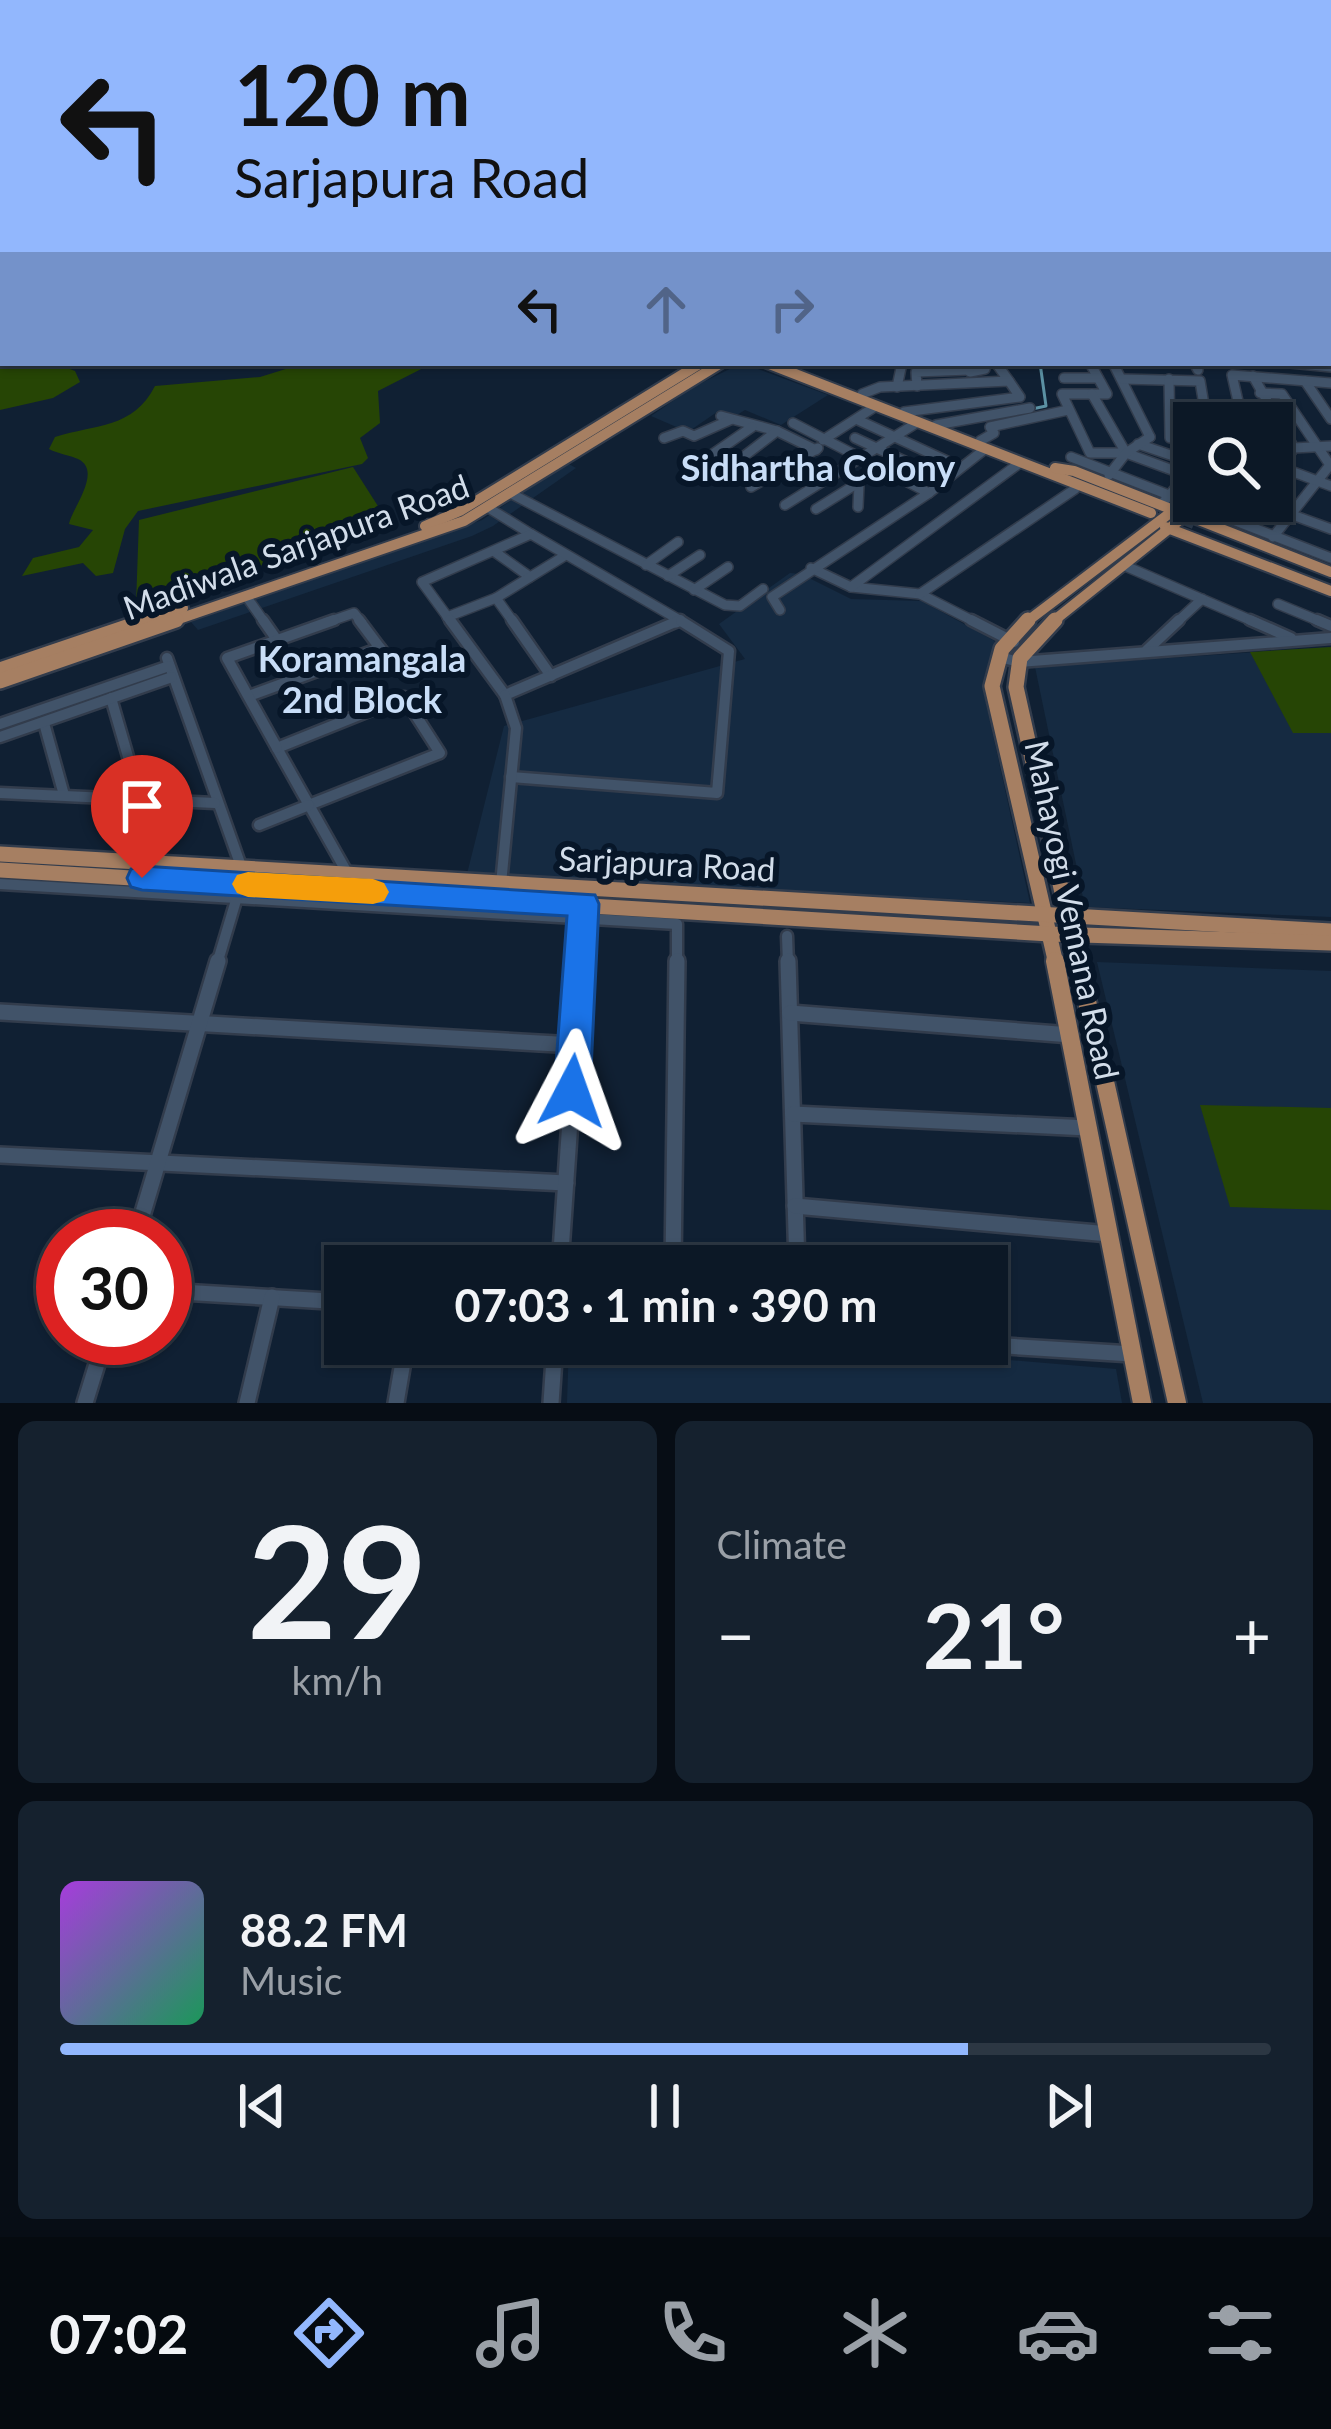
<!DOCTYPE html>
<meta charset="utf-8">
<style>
body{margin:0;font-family:Lato,sans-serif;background:#15212e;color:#f1f3f6;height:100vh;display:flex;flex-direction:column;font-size:45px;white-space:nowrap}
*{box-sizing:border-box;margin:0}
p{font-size:39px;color:#9aa0a7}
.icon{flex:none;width:66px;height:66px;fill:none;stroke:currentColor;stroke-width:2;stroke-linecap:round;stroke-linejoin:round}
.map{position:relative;height:1403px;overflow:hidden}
.side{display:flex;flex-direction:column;gap:18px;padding:18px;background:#070d15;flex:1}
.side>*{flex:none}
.hud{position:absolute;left:0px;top:0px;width:1332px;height:366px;box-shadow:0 3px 9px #0004,0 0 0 3px #2c3743;background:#92b7fd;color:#111;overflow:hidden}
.fabs{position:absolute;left:1173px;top:402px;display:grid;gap:24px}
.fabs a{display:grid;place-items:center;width:120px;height:120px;border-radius:0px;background:#0c1826;box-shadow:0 3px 9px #0004,0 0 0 3px #2c3743;font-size:60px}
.speed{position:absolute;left:36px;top:1209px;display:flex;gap:24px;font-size:60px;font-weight:700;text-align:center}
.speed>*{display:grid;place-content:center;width:156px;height:156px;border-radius:50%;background:#0c1826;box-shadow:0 3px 9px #0004,0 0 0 3px #2c3743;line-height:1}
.speed .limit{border:18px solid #d22;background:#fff;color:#111}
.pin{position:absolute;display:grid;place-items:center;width:102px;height:102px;color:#fff;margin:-123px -51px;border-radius:50% 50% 50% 0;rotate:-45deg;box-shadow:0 0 12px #0007}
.pin .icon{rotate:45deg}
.me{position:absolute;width:132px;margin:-66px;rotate:4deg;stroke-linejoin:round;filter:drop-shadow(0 0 9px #0008)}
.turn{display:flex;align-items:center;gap:42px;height:252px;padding:0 36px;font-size:54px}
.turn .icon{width:156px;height:156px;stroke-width:2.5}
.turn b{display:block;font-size:84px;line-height:102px}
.lanes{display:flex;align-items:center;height:114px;padding:0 36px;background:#0003;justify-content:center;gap:60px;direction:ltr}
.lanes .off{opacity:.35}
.big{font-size:90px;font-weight:700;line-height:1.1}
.side .tile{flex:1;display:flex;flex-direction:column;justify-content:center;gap:18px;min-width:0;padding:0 42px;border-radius:18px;background:#15212e}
.side .dial{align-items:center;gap:0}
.dial b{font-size:156px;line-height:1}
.song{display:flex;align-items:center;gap:36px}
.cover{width:144px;height:144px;border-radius:18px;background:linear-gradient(135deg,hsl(280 70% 55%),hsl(150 70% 35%))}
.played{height:12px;border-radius:6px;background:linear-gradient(90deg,#92b7fd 75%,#2c3743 75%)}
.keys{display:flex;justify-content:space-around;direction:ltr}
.heat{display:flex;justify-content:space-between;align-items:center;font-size:66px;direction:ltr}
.side .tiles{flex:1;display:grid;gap:18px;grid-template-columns:1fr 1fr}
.tile:last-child{grid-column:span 2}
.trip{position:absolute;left:324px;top:1245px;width:684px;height:120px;border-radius:0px;background:#0c1826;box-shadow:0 3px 9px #0004,0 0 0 3px #2c3743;font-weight:700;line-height:120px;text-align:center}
.dock{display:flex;height:192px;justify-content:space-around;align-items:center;background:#050a0f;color:#9aa0a7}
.dock .icon{width:84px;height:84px}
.dock .on{color:#92b7fd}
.dock b{font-size:54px;color:#f1f3f6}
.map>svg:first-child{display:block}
.built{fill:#152a41}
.green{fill:#264505}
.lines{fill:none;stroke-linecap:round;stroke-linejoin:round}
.stream{stroke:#5b91a3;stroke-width:3}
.major-tunnel{stroke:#2d3c4e;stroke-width:10;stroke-dasharray:10 6;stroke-linecap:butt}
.minor-far4-casing{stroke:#323c4c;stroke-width:6}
.minor-far3-casing{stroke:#323c4c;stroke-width:9}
.minor-far2-casing{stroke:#323c4c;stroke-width:12}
.minor-far1-casing{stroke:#323c4c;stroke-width:15}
.minor-casing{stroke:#323c4c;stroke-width:20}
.major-far2-casing{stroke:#323c4c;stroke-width:14}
.major-far1-casing{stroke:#323c4c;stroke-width:20}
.major-casing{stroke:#323c4c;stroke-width:22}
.highway-casing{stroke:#323c4c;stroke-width:5}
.minor-far4{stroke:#415369;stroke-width:4.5}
.minor-far3{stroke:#415369;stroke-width:6}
.minor-far2{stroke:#415369;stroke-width:9}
.minor-far1{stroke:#415369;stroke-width:10}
.minor{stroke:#415369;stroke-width:15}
.major-far2{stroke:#a67f62;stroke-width:10}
.major-far1{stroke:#a67f62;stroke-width:15}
.major{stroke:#a67f62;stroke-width:18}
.highway{fill:#ea9d5e;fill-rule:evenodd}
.route{fill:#1a73e8;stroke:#114b97;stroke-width:3}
.slow{fill:#f59e0b}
.labels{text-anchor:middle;stroke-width:12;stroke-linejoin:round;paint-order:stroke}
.street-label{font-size:33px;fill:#d2ddea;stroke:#071628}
.neighbourhood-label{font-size:36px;font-weight:bold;fill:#c8ddf7;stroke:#071628}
</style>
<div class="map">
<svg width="1331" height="1403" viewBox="0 0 1331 1403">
<rect width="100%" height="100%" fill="#102033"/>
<g class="built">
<polygon points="742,363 828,395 781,425 745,410 732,418 717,412 688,432 651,416 693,387"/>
<polygon points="567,463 576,468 493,526 472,536 198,630 191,622 482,520"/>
<polygon points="790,573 801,574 851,599 922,601 995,641 982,685 1030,903 467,874 504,726 745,659 719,624"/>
<polygon points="1331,647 1331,917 1085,907 1035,667"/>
<polygon points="1097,962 1331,971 1331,1403 1203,1403"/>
<polygon points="569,1344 823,1344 1116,1369 1122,1403 567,1403"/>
</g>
<g class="green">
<polygon points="54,363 75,371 80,382 53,398 0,410 0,365"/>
<path d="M305,363C348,368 389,363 433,363L378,391L380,423L360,438L368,458L362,464L138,511L125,529L113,573L96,576L83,563L22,576L33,558L79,547L93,530L69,524C72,508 103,471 78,459C70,455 58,454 49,449L55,437C96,424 133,429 155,386L260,377Z"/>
<polygon points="353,467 390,525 136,605 139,520"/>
<polygon points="1331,647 1331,733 1293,733 1250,652"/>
<polygon points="1200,1105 1331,1108 1331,1210 1230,1207"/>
</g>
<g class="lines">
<polyline class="stream" points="1032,409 1046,406 1040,363"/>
<polyline class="major-tunnel" points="1170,514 1198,526"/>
<g class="minor-far4-casing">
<g id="minor-far4">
<polyline points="1130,0 1136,3"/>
<polyline points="1152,0 1159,3"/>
<polyline points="1185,0 1193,3"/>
<polyline points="1311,0 1319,3"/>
<polyline points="288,2 328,1"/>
<polyline points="10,3 77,0"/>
<polyline points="199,3 204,0"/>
<polyline points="918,3 971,0"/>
<polyline points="1033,3 1112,0"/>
<polyline points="1227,3 1250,0"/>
</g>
</g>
<g class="minor-far3-casing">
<polyline id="minor-far3" points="1329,350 1331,355"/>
</g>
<g class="minor-far2-casing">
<g id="minor-far2">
<polyline points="996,363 1009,381"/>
<polyline points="1090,363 1107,394 1062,394 1090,453 1126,453 1194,478"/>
<polyline points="1113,363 1150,437"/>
<polyline points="1194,363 1198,370"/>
<polyline points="1290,363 1331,367"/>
<polyline points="795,366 800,363"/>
<polyline points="970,372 985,369 982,363"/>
<polyline points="1253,376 1294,448"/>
<polyline points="1064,378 1098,378"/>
<polyline points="1122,379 1200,381 1207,423"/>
<polyline points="1169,379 1170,438"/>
<polyline points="1305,381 1331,419"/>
<polyline points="917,386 916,372 969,370 965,363"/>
<polyline points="897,387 902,363"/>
<polyline points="1260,393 1282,394 1330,465 1273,537"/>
<polyline points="862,394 880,387 1009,381 1020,397 904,412"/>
<polyline points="1092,394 1126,453"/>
<polyline points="721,416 777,431 816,450"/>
<polyline points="858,420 960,467"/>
<polyline points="1243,423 1232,375 1331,383"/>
<polyline points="936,425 1030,408"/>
<polyline points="664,438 683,431 694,436 730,420"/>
<polyline points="855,438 924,470"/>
<polyline points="823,440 876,406"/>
<polyline points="980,441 994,433 990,427 1068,410"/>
<polyline points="1138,444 1194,463"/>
<polyline points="710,456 752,427"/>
<polyline points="1071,457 1331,558"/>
<polyline points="735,463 777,431"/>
<polyline points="1272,464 1331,486"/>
<polyline points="841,470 859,484 858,507"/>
<polyline points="1109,475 1126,453 1150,437"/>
<polyline points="1272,479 1294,448 1331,446"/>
<polyline points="751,487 818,448"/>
<polyline points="510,493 725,605 740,606 763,589"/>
<polyline points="929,493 985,449"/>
<polyline points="1254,501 1331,529"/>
<polyline points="785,505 918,422"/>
<polyline points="1161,505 1190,471"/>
<polyline points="487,507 531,534"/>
<polyline points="816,509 858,483"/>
<polyline points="495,552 530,577"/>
<polyline points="646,565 678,542"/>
<polyline points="1123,565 1257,623"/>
<polyline points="811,568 851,587 920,594 977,623"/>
<polyline points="668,576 700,555"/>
<polyline points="851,587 1017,465"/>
<polyline points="694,590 728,567"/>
<polyline points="920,594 1075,489"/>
<polyline points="246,596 265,623"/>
<polyline points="496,598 514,623"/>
<polyline points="1278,604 1324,623"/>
<polyline points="780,610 772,597 929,493 793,423"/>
<polyline points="447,617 496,598 566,555"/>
<polyline points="325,623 354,613 362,623"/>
<polyline points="452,623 422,582 531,534 681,621 676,623"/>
<polyline points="1176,623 1202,599"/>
</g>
</g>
<g class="minor-far1-casing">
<g id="minor-far1">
<polyline points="263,620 277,640"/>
<polyline points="450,620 505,695"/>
<polyline points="512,620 551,676"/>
<polyline points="971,620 1014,642"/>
<polyline points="1250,620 1291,638"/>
<polyline points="1317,620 1331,626"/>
<polyline points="380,648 392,663"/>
<polyline points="1147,650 1179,620"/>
<polyline points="999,657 1019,662 1331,638"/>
<polyline points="167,658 242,869"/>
<polyline points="505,695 680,620"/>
<polyline points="249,696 380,648 359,620"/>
<polygon points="404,697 440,753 309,805 277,748"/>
<polyline points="111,698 140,798"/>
<polyline points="44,723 64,795"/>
<polyline points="0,724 169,666"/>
<polyline points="0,737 172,677"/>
<polyline points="277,748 227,658 334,620"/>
<polyline points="511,777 717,793 729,651 681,621"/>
<polyline points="0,793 215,803"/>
<polyline points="309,805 349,876"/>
<polyline points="259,825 309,805"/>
<polyline points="0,884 677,924 677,964"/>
<polyline points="501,884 516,728 505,695"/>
<polyline points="787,936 788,964"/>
<polyline points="217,964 237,897"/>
<polyline points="581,964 584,916"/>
</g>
</g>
<g class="minor-casing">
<g id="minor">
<polyline points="788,961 797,1266"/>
<polyline points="0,1012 575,1045"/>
<polyline points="790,1013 1071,1035"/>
<polyline points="793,1114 1088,1128"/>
<polyline points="0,1155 566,1183"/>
<polyline points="795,1206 1109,1234"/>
<polyline points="136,1236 218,961"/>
<polyline points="560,1266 581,961"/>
<polyline points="673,1266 677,961"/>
<polyline points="165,1291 345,1302"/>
<polyline points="974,1344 1132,1354"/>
<polyline points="85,1403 105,1338"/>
<polyline points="247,1403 272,1297"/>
<polyline points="396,1403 406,1344"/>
<polyline points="551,1403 555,1344"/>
</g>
</g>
<g class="major-far2-casing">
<g id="major-far2">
<polyline points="767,363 1151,513"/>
<polyline points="1055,468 1074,471 1331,572"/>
<polyline points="425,526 460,511 701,363"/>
<polyline points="1165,527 1331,591"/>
<polyline points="138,623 183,608"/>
<polyline points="167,623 464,521 721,363"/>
<polyline points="1025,623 1174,510"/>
<polyline points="1051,623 1186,515"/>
</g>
</g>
<g class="major-far1-casing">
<g id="major-far1">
<polyline points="1028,620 1002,649 992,686 1056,964"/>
<polyline points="1055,620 1020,658 1016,687 1078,964"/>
<polyline points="0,670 147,620"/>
<polyline points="0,681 176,620"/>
<polyline points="0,854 1331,931"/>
<polyline points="0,870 1050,934 1331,943"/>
</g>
</g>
<g class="major-casing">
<g id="major">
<polyline points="1055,961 1142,1403"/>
<polyline points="1078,961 1177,1403"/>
</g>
</g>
<g class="highway-casing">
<g id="highway">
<rect x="0" y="46" width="3" height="5"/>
<rect x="0" y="271" width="3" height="6"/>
</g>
</g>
<use href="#minor-far4" class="minor-far4"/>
<use href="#minor-far3" class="minor-far3"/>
<use href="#minor-far2" class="minor-far2"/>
<use href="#minor-far1" class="minor-far1"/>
<use href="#minor" class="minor"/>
<use href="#major-far2" class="major-far2"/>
<use href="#major-far1" class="major-far1"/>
<use href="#major" class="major"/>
<use href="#highway" class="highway"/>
</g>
<polygon class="route" points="142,866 595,895 599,904 590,1091 585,1103 572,1108 560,1103 554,1091 567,916 142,890 131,887 127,878 131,869"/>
<polygon class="slow" points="248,872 373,879 384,883 389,892 384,901 373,904 248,897 237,893 232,884 237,875"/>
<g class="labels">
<g class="street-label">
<text transform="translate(296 547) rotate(-20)" y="12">Madiwala Sarjapura Road</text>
<text transform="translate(667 864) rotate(3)" y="12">Sarjapura Road</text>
<text transform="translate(1072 910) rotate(78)" y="12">Mahayogi Vemana Road</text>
</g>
<g class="neighbourhood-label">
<text x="818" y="481">Sidhartha Colony</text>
<text x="362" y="672">Koramangala<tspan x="362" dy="41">2nd Block</tspan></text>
</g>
</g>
</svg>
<div class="fabs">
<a><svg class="icon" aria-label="search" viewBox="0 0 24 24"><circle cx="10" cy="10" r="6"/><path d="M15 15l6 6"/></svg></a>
</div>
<div class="speed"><div class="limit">30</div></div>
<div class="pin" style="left:142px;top:878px;background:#d93025"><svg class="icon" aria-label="arrive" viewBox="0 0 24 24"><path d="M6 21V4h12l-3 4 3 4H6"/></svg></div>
<svg class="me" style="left:572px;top:1091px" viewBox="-20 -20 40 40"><path d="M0-17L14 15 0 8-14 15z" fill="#1a73e8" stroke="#fff" stroke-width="4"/></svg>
<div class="trip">07:03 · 1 min · 390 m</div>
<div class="hud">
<div class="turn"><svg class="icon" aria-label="left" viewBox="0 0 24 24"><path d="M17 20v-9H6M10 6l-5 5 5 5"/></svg><div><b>120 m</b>Sarjapura Road</div></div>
<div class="lanes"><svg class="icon" aria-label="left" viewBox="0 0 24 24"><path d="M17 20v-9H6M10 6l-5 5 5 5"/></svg><svg class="icon off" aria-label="ahead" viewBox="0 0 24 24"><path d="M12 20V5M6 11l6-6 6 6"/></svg><svg class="icon off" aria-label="right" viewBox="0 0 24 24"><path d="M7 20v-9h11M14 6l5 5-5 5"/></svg></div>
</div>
</div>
<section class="side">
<div class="tiles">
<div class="tile dial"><b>29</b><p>km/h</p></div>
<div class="tile"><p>Climate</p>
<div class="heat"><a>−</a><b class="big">21°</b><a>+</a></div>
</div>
<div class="tile">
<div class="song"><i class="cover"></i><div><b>88.2 FM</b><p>Music</p></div></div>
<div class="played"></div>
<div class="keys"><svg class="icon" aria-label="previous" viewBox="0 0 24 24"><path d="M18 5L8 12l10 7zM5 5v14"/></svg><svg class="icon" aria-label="pause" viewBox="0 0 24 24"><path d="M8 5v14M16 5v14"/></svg><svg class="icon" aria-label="next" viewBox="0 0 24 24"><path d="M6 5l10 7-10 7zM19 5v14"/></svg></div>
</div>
</div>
</section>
<nav class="dock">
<b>07:02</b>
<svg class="icon on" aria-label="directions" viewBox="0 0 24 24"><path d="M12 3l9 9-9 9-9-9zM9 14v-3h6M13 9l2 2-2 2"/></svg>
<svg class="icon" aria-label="music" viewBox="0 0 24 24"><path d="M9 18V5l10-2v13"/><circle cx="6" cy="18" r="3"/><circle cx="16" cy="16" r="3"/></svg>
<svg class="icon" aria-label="phone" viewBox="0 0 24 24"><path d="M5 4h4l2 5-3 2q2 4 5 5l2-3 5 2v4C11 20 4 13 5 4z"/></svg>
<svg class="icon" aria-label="climate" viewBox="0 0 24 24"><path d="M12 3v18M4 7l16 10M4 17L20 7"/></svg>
<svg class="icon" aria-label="car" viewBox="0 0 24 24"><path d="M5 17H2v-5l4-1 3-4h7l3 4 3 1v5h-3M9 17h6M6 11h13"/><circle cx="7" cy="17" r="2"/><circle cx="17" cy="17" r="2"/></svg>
<svg class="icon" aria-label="filters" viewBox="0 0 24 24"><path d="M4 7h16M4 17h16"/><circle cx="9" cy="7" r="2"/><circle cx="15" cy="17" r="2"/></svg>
</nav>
